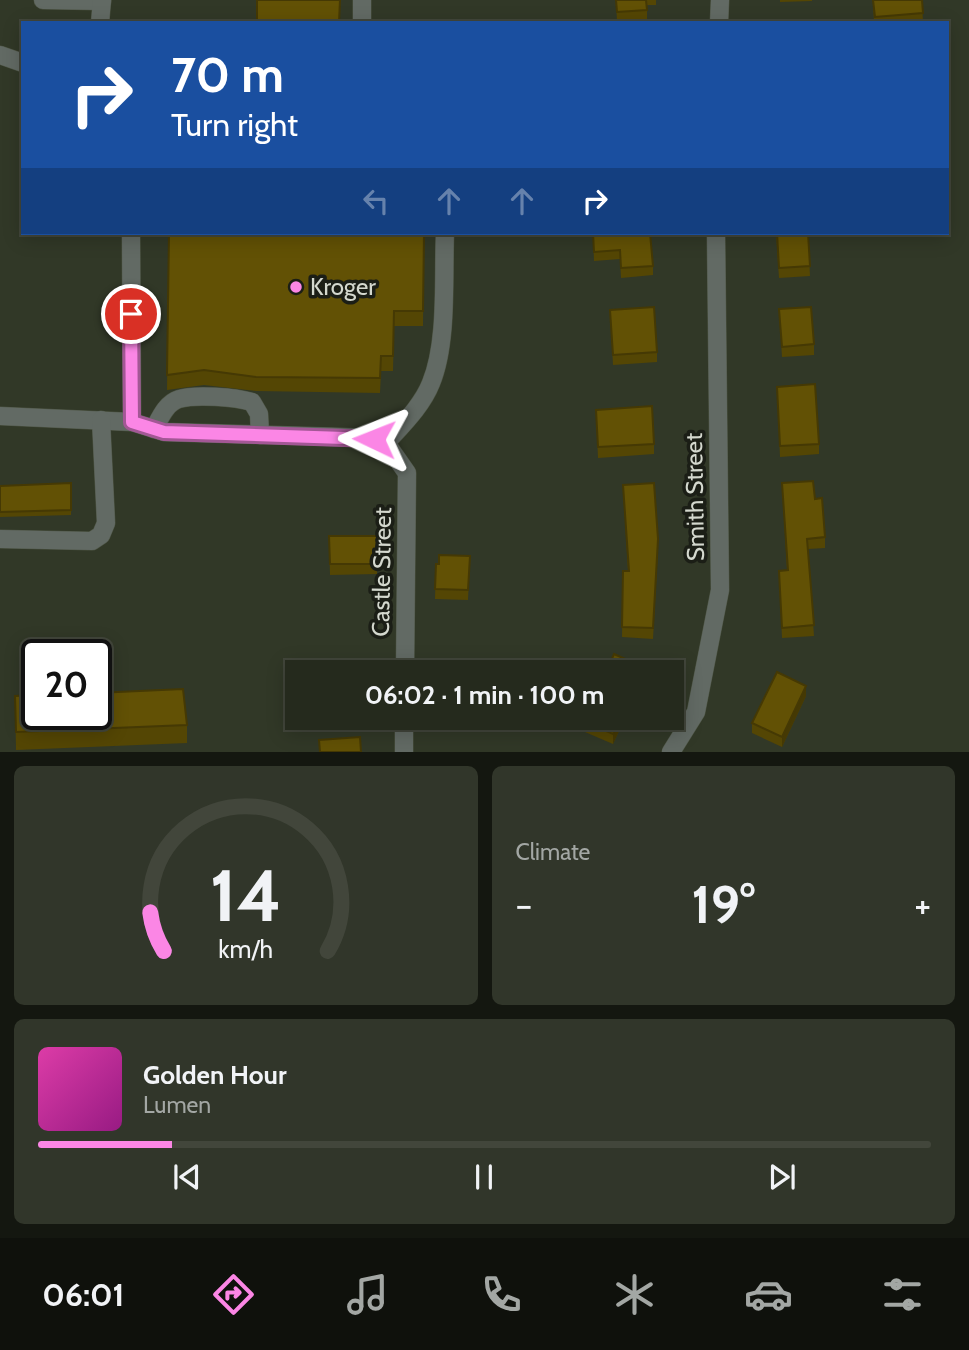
<!DOCTYPE html>
<meta charset="utf-8">
<style>
body{margin:0;font-family:Cabin,sans-serif;background:#31362a;color:#f1f3f6;height:100vh;display:flex;flex-direction:column;font-size:26px;white-space:nowrap}
*{box-sizing:border-box;margin:0}
p{font-size:23px;color:#a3a7a4}
.icon{flex:none;width:38px;height:38px;fill:none;stroke:currentColor;stroke-width:2;stroke-linecap:round;stroke-linejoin:round}
.map{position:relative;height:752px;overflow:hidden}
.side{display:flex;flex-direction:column;gap:14px;padding:14px;background:#141710;flex:1}
.side>*{flex:none}
.banner{position:absolute;left:21px;top:21px;width:928px;height:214px;border-radius:0px;box-shadow:0 4px 18px #0003,0 0 0 2px #42463b;background:#1a4fa0;color:#fff;overflow:hidden}
.speed{position:absolute;left:21px;top:639px;display:flex;gap:14px;font-size:35px;font-weight:700;text-align:center}
.speed>*{display:grid;place-content:center;width:91px;height:91px;border-radius:50%;background:#252a1d;box-shadow:0 4px 18px #0003,0 0 0 2px #42463b;line-height:1}
.speed .limit{border:4px solid #111;border-radius:10px;background:#fff;color:#111}
.pin{position:absolute;display:grid;place-items:center;width:60px;height:60px;color:#fff;margin:-30px;border:4px solid #fff;border-radius:50%;box-shadow:0 2px 7px #0007}
.me{position:absolute;width:77px;margin:-38px;rotate:272deg;stroke-linejoin:round;filter:drop-shadow(0 0 5px #0008)}
.turn{display:flex;align-items:center;gap:24px;height:147px;padding:0 35px;font-size:32px}
.turn .icon{width:91px;height:91px;stroke-width:2.5}
.turn b{display:block;font-size:49px;line-height:60px}
.lanes{display:flex;align-items:center;height:66px;padding:0 35px;background:#0003;justify-content:center;gap:35px;direction:ltr}
.lanes .off{opacity:.35}
.big{font-size:52px;font-weight:800;line-height:1.1}
.side .widget{flex:1;display:flex;flex-direction:column;justify-content:center;gap:10px;min-width:0;padding:0 24px;border-radius:10px;background:#31362a}
.side .dial{align-items:center;gap:0}
.dial svg{height:182px;overflow:visible;fill:none;stroke:#42463b;stroke-width:7;stroke-linecap:round;text-anchor:middle}
.dial text{fill:#f1f3f6;stroke:none}
.song{display:flex;align-items:center;gap:21px}
.cover{width:84px;height:84px;border-radius:10px;background:linear-gradient(135deg,hsl(320 70% 55%),hsl(310 70% 35%))}
.played{height:7px;border-radius:4px;background:linear-gradient(90deg,#fb86e5 15%,#42463b 15%)}
.keys{display:flex;justify-content:space-around;direction:ltr}
.heat{display:flex;justify-content:space-between;align-items:center;font-size:38px;direction:ltr}
.side .tiles{flex:1;display:grid;gap:14px;grid-template-columns:1fr 1fr}
.widget:last-child{grid-column:span 2}
.trip{position:absolute;left:285px;top:660px;width:399px;height:70px;border-radius:0px;background:#252a1d;box-shadow:0 4px 18px #0003,0 0 0 2px #42463b;font-weight:800;line-height:70px;text-align:center}
.dock{display:flex;height:112px;justify-content:space-around;align-items:center;background:#0f110c;color:#a3a7a4}
.dock .icon{width:49px;height:49px}
.dock .selected{color:#fb86e5}
.dock b{font-size:32px;color:#f1f3f6}
.map>svg:first-child{display:block}
.lines{fill:none;stroke-linecap:round;stroke-linejoin:round}
.minor-casing{stroke:#4e5545;stroke-width:19}
.minor{stroke:#626a64;stroke-width:18}
.wall{fill:#544604}
.shaded-wall{fill:#453904}
.building{fill:#625105;stroke:#453904;stroke-width:2}
.route-casing{stroke:#a35795;stroke-width:18}
.route{stroke:#fb86e5;stroke-width:12}
.poi-dot{fill:#fb86e5;stroke:#1b1e16;stroke-width:2.5}
.labels{text-anchor:middle;stroke-width:7;stroke-linejoin:round;paint-order:stroke}
.poi-label{font-size:24px;fill:#d4d8ce;stroke:#1b1e16;text-anchor:start}
.street-label{font-size:24px;fill:#d4d8ce;stroke:#1b1e16}
</style>
<div class="map">
<svg width="969" height="752" viewBox="0 0 969 752">
<rect width="100%" height="100%" fill="#313827"/>
<g class="lines">
<g class="minor-casing">
<g id="minor">
<polyline points="43,0 102,1"/>
<polyline points="100,23 102,0"/>
<polyline points="362,23 362,0"/>
<polyline points="719,23 720,0"/>
<polyline points="0,55 23,63"/>
<polyline points="131,233 132,422"/>
<polyline points="0,416 132,422 164,432 374,438 386,443 407,473 405,672"/>
<path d="M154,429C160,418 166,403 179,399C195,394 235,397 252,402L259,414L260,435"/>
<path d="M386,443C402,425 422,406 431,383C448,342 443,277 445,233"/>
<polyline points="0,539 92,541 101,535 106,523 101,420"/>
<polyline points="404,752 404,718"/>
<polyline points="671,752 696,712 720,590 716,233"/>
</g>
</g>
<use href="#minor" class="minor"/>
</g>
<g class="wall">
<polygon points="616,0 656,0 656,5 647,5 647,20 617,22"/>
<polygon points="780,0 812,0 812,1 780,2"/>
<polygon points="873,0 922,0 923,23 874,23"/>
<polygon points="169,233 424,233 423,326 394,326 393,371 381,371 380,393 256,391 204,385 167,390"/>
<polygon points="593,233 653,266 653,275 621,278 620,259 594,261"/>
<polygon points="776,233 808,233 810,276 779,278"/>
<polygon points="779,309 814,344 814,355 782,357"/>
<polygon points="610,310 657,352 657,362 613,365"/>
<polygon points="777,387 819,444 819,454 780,457"/>
<polygon points="596,410 654,444 654,454 598,458"/>
<polygon points="71,483 71,515 0,517 0,486"/>
<polygon points="782,483 815,499 825,537 825,548 808,549 814,636 782,638 779,571 787,570"/>
<polygon points="623,485 658,549 653,639 622,637 623,571 628,571"/>
<polygon points="329,536 377,536 377,574 330,575"/>
<polygon points="470,556 468,600 435,599 436,564"/>
<polygon points="15,696 187,725 187,743 16,750"/>
<polygon points="806,696 782,747 752,733 752,723"/>
<polygon points="587,718 625,718 613,744 585,732 585,722"/>
</g>
<g class="shaded-wall">
<polygon points="806,686 806,696 782,747 782,737"/>
<polygon points="620,718 625,718 613,744 613,734"/>
</g>
<g class="building">
<polygon points="257,0 340,0 339,23 257,23"/>
<polygon points="616,0 646,0 647,10 617,12"/>
<polygon points="873,0 922,0 923,13 875,17"/>
<polygon points="169,233 424,233 423,311 394,311 393,356 381,356 380,378 256,377 204,370 167,375"/>
<polygon points="593,233 650,233 653,266 621,268 620,250 594,252"/>
<polygon points="777,233 808,233 810,266 779,268"/>
<polygon points="654,307 657,352 613,355 610,310"/>
<polygon points="811,307 814,344 782,347 779,309"/>
<polygon points="815,384 819,444 780,446 777,387"/>
<polygon points="652,406 654,444 598,447 596,410"/>
<polygon points="813,481 815,499 822,498 825,537 807,539 814,625 782,628 779,571 788,570 782,483"/>
<polygon points="71,483 71,510 0,512 0,486"/>
<polygon points="654,483 658,539 653,628 622,627 623,571 629,571 623,485"/>
<polygon points="329,536 377,536 377,564 330,564"/>
<polygon points="439,555 470,556 468,590 435,589 436,564 439,564"/>
<polygon points="614,654 643,667 640,672 606,672"/>
<polygon points="777,672 806,686 782,737 752,723"/>
<polygon points="183,689 187,725 16,732 15,696 37,695 37,714 96,714 96,693"/>
<polygon points="587,718 620,718 613,734 585,722"/>
<polygon points="360,737 361,752 320,752 319,740"/>
</g>
<g class="lines">
<g class="route-casing">
<polyline id="route" points="131,314 132,422 164,432 374,439"/>
</g>
<use href="#route" class="route"/>
</g>
<circle class="poi-dot" cx="296" cy="287" r="7"/>
<g class="labels">
<g class="poi-label">
<text x="310" y="295">Kroger</text>
</g>
<g class="street-label">
<text transform="translate(695 497) rotate(-91)" y="8">Smith Street</text>
<text transform="translate(382 572) rotate(-89)" y="8">Castle Street</text>
</g>
</g>
</svg>
<div class="speed"><div class="limit">20</div></div>
<div class="pin" style="left:131px;top:314px;background:#d93025"><svg class="icon" aria-label="arrive" viewBox="0 0 24 24"><path d="M6 21V4h12l-3 4 3 4H6"/></svg></div>
<svg class="me" style="left:374px;top:439px" viewBox="-20 -20 40 40"><path d="M0-17L14 15 0 8-14 15z" fill="#fb86e5" stroke="#fff" stroke-width="4"/></svg>
<div class="trip">06:02 · 1 min · 100 m</div>
<div class="banner">
<div class="turn"><svg class="icon" aria-label="right" viewBox="0 0 24 24"><path d="M7 20v-9h11M14 6l5 5-5 5"/></svg><div><b>70 m</b>Turn right</div></div>
<div class="lanes"><svg class="icon off" aria-label="left" viewBox="0 0 24 24"><path d="M17 20v-9H6M10 6l-5 5 5 5"/></svg><svg class="icon off" aria-label="ahead" viewBox="0 0 24 24"><path d="M12 20V5M6 11l6-6 6 6"/></svg><svg class="icon off" aria-label="ahead" viewBox="0 0 24 24"><path d="M12 20V5M6 11l6-6 6 6"/></svg><svg class="icon" aria-label="right" viewBox="0 0 24 24"><path d="M7 20v-9h11M14 6l5 5-5 5"/></svg></div>
</div>
</div>
<section class="side">
<div class="tiles">
<div class="widget dial"><svg viewBox="0 0 100 80">
<path d="M14 69A42 42 0 1 1 86 69"/>
<path d="M14 69A42 42 0 0 1 8 52" stroke="#fb86e5"/>
<text x="50" y="56" font-size="32" font-weight="700">14</text>
<text x="50" y="72" font-size="11">km/h</text>
</svg></div>
<div class="widget"><p>Climate</p>
<div class="heat"><a>−</a><b class="big">19°</b><a>+</a></div>
</div>
<div class="widget">
<div class="song"><i class="cover"></i><div><b>Golden Hour</b><p>Lumen</p></div></div>
<div class="played"></div>
<div class="keys"><svg class="icon" aria-label="previous" viewBox="0 0 24 24"><path d="M18 5L8 12l10 7zM5 5v14"/></svg><svg class="icon" aria-label="pause" viewBox="0 0 24 24"><path d="M8 5v14M16 5v14"/></svg><svg class="icon" aria-label="next" viewBox="0 0 24 24"><path d="M6 5l10 7-10 7zM19 5v14"/></svg></div>
</div>
</div>
</section>
<nav class="dock">
<b>06:01</b>
<svg class="icon selected" aria-label="directions" viewBox="0 0 24 24"><path d="M12 3l9 9-9 9-9-9zM9 14v-3h6M13 9l2 2-2 2"/></svg>
<svg class="icon" aria-label="music" viewBox="0 0 24 24"><path d="M9 18V5l10-2v13"/><circle cx="6" cy="18" r="3"/><circle cx="16" cy="16" r="3"/></svg>
<svg class="icon" aria-label="phone" viewBox="0 0 24 24"><path d="M5 4h4l2 5-3 2q2 4 5 5l2-3 5 2v4C11 20 4 13 5 4z"/></svg>
<svg class="icon" aria-label="climate" viewBox="0 0 24 24"><path d="M12 3v18M4 7l16 10M4 17L20 7"/></svg>
<svg class="icon" aria-label="car" viewBox="0 0 24 24"><path d="M5 17H2v-5l4-1 3-4h7l3 4 3 1v5h-3M9 17h6M6 11h13"/><circle cx="7" cy="17" r="2"/><circle cx="17" cy="17" r="2"/></svg>
<svg class="icon" aria-label="filters" viewBox="0 0 24 24"><path d="M4 7h16M4 17h16"/><circle cx="9" cy="7" r="2"/><circle cx="15" cy="17" r="2"/></svg>
</nav>
